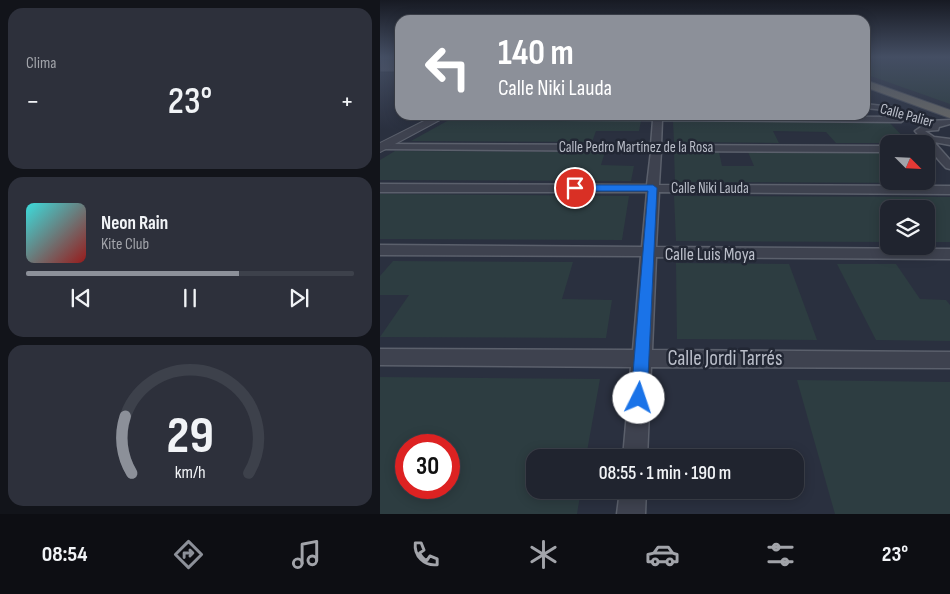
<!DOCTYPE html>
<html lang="es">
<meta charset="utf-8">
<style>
body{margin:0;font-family:"Sofia Sans Condensed",sans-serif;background:#2d303b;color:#f1f3f6;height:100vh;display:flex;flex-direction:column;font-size:19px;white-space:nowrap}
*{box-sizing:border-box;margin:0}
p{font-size:16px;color:#a2a4aa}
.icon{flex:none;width:28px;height:28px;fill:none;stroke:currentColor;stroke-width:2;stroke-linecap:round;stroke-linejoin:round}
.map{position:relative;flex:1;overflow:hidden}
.panel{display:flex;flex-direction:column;gap:8px;padding:8px;background:#12141a;width:380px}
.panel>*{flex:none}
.guide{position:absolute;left:15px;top:15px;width:475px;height:105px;border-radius:15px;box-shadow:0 2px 12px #0003,0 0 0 1px #3d414b;background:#8c9099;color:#fff;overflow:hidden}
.needle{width:32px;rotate:114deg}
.buttons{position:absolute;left:500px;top:135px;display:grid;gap:10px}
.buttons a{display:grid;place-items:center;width:55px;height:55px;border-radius:10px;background:#20242f;box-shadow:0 2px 12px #0003,0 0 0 1px #3d414b;font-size:25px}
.speed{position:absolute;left:15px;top:434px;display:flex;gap:10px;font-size:25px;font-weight:700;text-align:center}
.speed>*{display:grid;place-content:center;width:65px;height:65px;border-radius:50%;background:#20242f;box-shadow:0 2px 12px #0003,0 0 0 1px #3d414b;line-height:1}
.speed .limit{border:8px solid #d22;background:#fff;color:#111}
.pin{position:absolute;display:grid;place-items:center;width:42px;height:42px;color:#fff;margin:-21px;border:2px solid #fff;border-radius:50%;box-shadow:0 1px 5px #0007}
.me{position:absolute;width:55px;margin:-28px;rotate:4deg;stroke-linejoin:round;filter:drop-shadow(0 0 4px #0008)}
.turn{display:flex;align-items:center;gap:18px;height:105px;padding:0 20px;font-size:22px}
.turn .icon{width:65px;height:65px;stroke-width:2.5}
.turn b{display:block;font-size:35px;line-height:42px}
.big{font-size:38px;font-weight:600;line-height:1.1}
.panel .widget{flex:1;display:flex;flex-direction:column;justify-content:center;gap:8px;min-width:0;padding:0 18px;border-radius:15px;background:#2d303b}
.panel .dial{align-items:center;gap:0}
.dial svg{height:130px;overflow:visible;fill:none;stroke:#3d414b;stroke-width:7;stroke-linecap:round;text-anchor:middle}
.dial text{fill:#f1f3f6;stroke:none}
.song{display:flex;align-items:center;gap:15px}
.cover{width:60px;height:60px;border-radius:8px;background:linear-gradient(135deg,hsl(180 70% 55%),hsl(0 70% 35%))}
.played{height:5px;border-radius:2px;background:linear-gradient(90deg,#8c9099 65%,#3d414b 65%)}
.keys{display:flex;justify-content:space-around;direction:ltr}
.heat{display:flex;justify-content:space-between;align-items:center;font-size:28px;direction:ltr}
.trip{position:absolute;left:146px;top:449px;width:278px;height:50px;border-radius:15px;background:#20242f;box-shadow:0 2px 12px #0003,0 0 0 1px #3d414b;font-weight:600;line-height:50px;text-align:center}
.tab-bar{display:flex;height:80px;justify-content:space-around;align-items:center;background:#0d0e13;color:#a2a4aa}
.tab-bar .icon{width:35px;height:35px}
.tab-bar .on{color:#8c9099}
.tab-bar b{font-size:22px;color:#f1f3f6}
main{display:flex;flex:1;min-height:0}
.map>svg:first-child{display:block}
.green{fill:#2d3d41;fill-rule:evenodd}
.building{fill:#515667;stroke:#242936}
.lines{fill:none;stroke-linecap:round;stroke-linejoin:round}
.minor-casing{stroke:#5b606c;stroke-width:3}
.tertiary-casing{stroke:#5b606c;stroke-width:2}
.trunk-casing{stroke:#484d59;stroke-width:2}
.minor{fill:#3e424f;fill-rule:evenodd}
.tertiary{fill:#3e424f;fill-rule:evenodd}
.trunk{fill:#686866;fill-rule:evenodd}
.route{fill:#1a73e8;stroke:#114b97}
.labels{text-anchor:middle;stroke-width:5;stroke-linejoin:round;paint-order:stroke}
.far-street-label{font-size:15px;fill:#babec9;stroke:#222734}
.street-label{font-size:18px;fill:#babec9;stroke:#222734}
.near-street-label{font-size:21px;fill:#babec9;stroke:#222734}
</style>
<main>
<section class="panel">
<div class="widget"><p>Clima</p>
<div class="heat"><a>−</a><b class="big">23°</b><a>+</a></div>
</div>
<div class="widget">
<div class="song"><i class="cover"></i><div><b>Neon Rain</b><p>Kite Club</p></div></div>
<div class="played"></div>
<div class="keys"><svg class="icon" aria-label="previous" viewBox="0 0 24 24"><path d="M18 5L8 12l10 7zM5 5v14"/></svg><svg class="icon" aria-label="pause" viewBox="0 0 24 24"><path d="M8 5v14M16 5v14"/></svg><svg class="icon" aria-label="next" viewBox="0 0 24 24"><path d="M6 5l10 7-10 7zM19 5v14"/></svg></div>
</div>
<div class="widget dial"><svg viewBox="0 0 100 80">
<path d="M14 69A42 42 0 1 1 86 69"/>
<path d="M14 69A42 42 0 0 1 10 34" stroke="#8c9099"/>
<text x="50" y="56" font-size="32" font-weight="700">29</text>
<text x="50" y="72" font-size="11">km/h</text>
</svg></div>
</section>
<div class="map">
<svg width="570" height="514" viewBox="0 0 570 514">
<rect width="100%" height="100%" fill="#2a303f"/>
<g class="green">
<polygon points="485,57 570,57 570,104 485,74"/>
<polygon points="69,120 237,121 261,121 259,131 216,131 212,142 31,141"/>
<polygon points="293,121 509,122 529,143 456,143 446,132 393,131 399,143 294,142"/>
<polygon points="15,151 225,152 221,165 254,166 251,181 0,180 0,160"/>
<polygon points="294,152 339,152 342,166 374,166 368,152 503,153 509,158 509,181 546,181 546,178 551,183 295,182"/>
<polygon points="0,194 249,196 242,240 11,239 0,239"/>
<polygon points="294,196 570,197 570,242 546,242 546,209 509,209 509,242 296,241"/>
<polygon points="13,261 193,262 182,299 232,300 226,338 0,337 29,295 0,295 0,276"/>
<polygon points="296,263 409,264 437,340 297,339"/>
<polygon points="457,264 516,264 540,299 566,300 570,305 570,341 496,340"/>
<path d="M0,377L220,379L206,457L155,458V490H201L197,514H0ZM26,445H69V488H26Z"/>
<polygon points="417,380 570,382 570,514 455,514"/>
</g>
<rect class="building" x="0" y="57" width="20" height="15"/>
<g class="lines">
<g class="minor-casing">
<g id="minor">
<path d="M485,104L511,107L548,121L570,120V124L559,127L558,130L545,131L554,137L570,139V145L554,142L570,160V169L566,168C554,156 546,143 535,131L544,125L506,110L485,108Z"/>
<polygon points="55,115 524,117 525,119 521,122 282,120 281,145 509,146 509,152 281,151 279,185 570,186 570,194 279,192 276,247 570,249 570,259 276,257 272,350 570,352 570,368 271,367 267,458 243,458 251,367 0,365 0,349 253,350 261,256 0,255 0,245 262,247 267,192 0,192 0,184 267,185 271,151 3,149 0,148 0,144 271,145 273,120 58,119 54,117"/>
<polygon points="240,490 266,490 265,514 237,514"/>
</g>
</g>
<g class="tertiary-casing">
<polygon id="tertiary" points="56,115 69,115 0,152 0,143"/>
</g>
<g class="trunk-casing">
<polygon id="trunk" points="485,80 570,110 570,118 485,87"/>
</g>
<use href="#minor" class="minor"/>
<use href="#tertiary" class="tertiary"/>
<use href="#trunk" class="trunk"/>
</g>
<linearGradient id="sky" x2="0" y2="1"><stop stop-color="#171a23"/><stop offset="0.44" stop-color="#444e63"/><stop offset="1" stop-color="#444e63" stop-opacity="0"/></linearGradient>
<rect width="570" height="129" fill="url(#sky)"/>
<polygon class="route" points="273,185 277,188 267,398 265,403 259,405 253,403 251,398 268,191 195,191 190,188 195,185"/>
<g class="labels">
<g class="far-street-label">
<text transform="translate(527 115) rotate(15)" y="5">Calle Palier</text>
<text x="256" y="152">Calle Pedro Martínez de la Rosa</text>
<text x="330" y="193">Calle Niki Lauda</text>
</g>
<g class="street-label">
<text x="330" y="260">Calle Luis Moya</text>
</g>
<g class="near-street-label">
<text x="345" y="365">Calle Jordi Tarrés</text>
</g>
</g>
</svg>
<div class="buttons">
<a><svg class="needle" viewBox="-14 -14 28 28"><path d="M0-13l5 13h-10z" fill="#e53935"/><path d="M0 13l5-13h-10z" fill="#a2a4aa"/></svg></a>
<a><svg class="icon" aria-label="layers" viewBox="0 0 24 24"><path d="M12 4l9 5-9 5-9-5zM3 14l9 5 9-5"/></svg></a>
</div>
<div class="speed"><div class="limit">30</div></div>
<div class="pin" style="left:195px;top:188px;background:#d93025"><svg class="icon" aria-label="arrive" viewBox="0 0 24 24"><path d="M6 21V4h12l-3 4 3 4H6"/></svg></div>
<svg class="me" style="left:259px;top:398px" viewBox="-20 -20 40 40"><circle r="19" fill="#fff"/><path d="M0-13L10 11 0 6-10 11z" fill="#1a73e8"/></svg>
<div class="trip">08:55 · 1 min · 190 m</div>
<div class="guide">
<div class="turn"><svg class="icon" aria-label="left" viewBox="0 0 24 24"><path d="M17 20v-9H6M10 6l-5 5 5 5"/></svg><div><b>140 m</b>Calle Niki Lauda</div></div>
</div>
</div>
</main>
<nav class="tab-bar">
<b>08:54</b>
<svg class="icon on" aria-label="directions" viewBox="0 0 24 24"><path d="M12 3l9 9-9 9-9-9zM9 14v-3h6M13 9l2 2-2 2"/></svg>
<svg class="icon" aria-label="music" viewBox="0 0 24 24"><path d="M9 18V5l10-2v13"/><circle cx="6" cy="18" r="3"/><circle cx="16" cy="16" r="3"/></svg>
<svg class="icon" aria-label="phone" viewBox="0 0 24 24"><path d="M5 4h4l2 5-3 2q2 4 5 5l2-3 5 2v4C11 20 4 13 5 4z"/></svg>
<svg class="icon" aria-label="climate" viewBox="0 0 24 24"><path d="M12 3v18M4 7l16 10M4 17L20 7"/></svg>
<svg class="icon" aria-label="car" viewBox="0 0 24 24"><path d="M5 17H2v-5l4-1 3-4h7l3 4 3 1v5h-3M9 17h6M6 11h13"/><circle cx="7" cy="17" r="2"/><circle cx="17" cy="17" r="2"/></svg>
<svg class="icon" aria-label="filters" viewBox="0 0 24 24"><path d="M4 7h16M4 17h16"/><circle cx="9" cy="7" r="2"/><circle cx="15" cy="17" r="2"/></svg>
<b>23°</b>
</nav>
